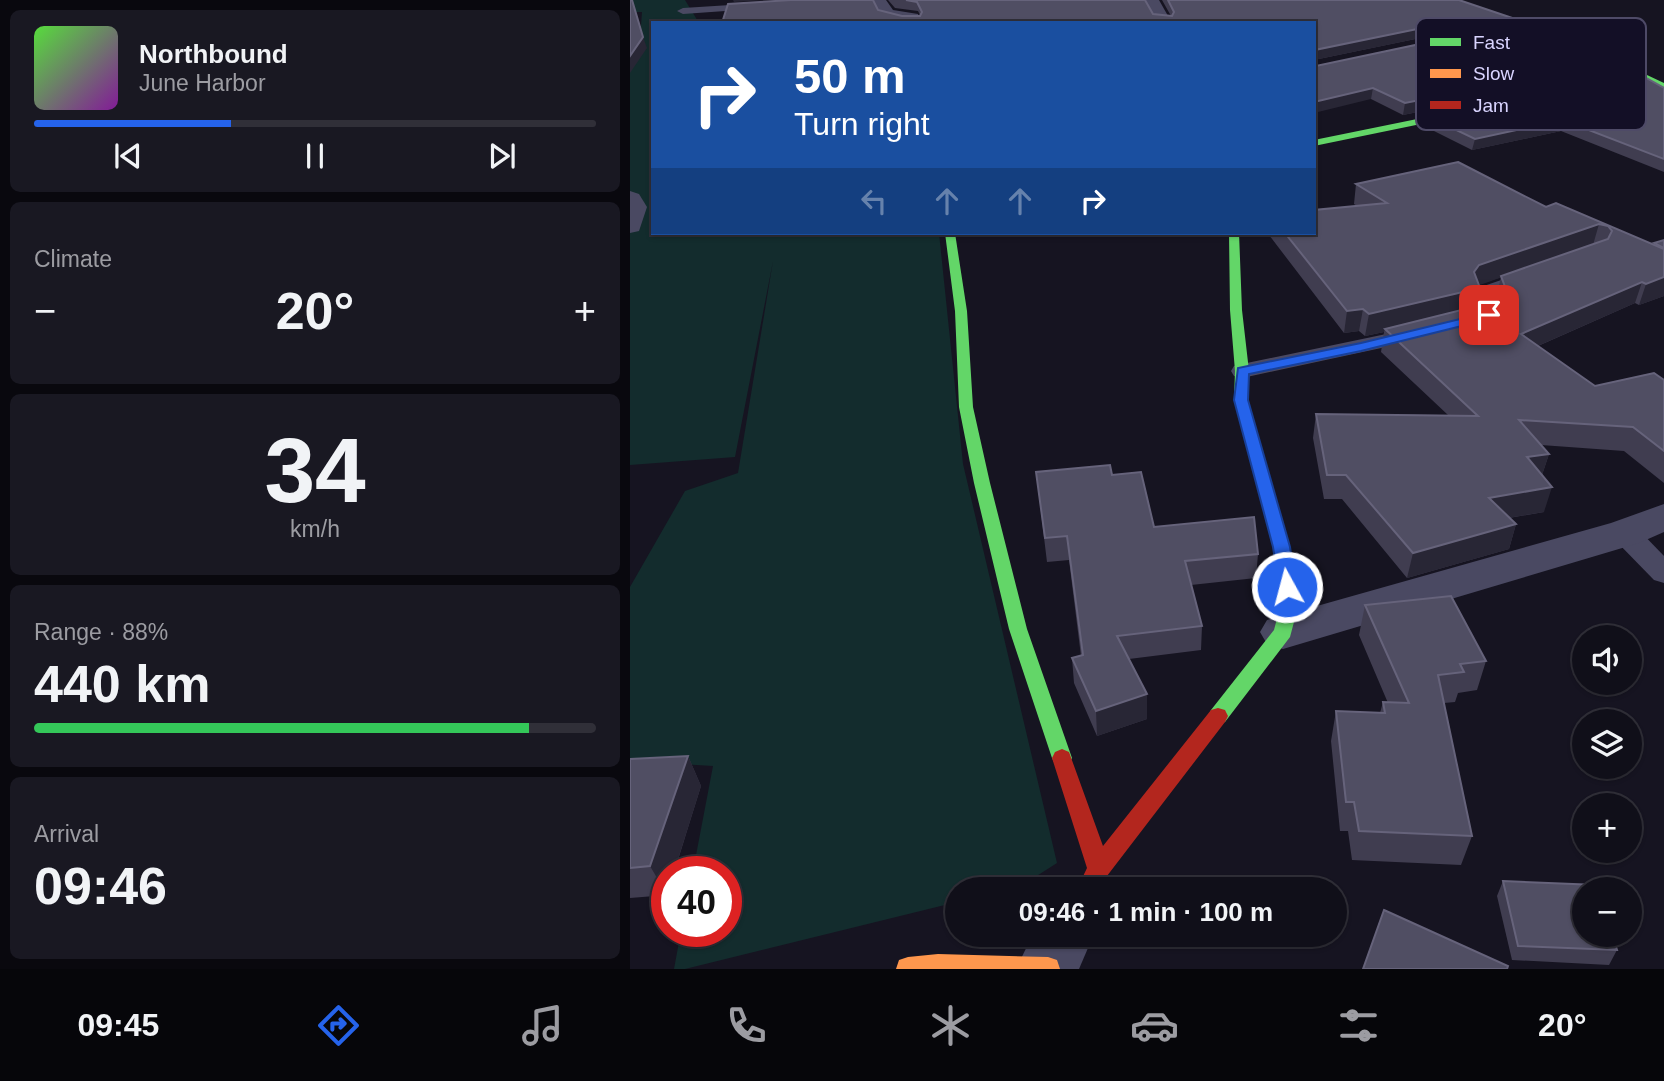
<!DOCTYPE html>
<meta charset="utf-8">
<style>
body{margin:0;font-family:Arial,sans-serif;background:#191822;color:#f1f3f6;height:100vh;display:flex;flex-direction:column;font-size:26px;white-space:nowrap}
*{box-sizing:border-box;margin:0}
p{font-size:23px;color:#9c9ca2}
.icon{flex:none;width:38px;height:38px;fill:none;stroke:currentColor;stroke-width:2;stroke-linecap:round;stroke-linejoin:round}
.map{position:relative;flex:1;overflow:hidden}
.sheet{display:flex;flex-direction:column;gap:10px;padding:10px;background:#09080e;width:630px}
.sheet>*{flex:none}
.guide{position:absolute;left:21px;top:21px;width:665px;height:214px;border-radius:0px;box-shadow:0 2px 5px #0004,0 0 0 2px #302f38;background:#1a4fa0;color:#fff;overflow:hidden}
.buttons{position:absolute;left:942px;top:625px;display:grid;gap:14px}
.buttons a{display:grid;place-items:center;width:70px;height:70px;border-radius:50%;background:#100f19;box-shadow:0 2px 5px #0004,0 0 0 2px #302f38;font-size:35px}
.speed{position:absolute;left:21px;top:856px;display:flex;gap:14px;font-size:35px;font-weight:700;text-align:center}
.speed>*{display:grid;place-content:center;width:91px;height:91px;border-radius:50%;background:#100f19;box-shadow:0 2px 5px #0004,0 0 0 2px #302f38;line-height:1}
.speed .limit{border:10px solid #d22;background:#fff;color:#111}
.pin{position:absolute;display:grid;place-items:center;width:60px;height:60px;color:#fff;margin:-30px;border-radius:14px;box-shadow:0 4px 10px #0006}
.me{position:absolute;width:77px;margin:-38px;rotate:353deg;stroke-linejoin:round;filter:drop-shadow(0 0 5px #0008)}
.turn{display:flex;align-items:center;gap:24px;height:147px;padding:0 28px;font-size:32px}
.turn .icon{width:91px;height:91px;stroke-width:2.5}
.turn b{display:block;font-size:49px;line-height:60px}
.lanes{display:flex;align-items:center;height:66px;padding:0 28px;background:#0003;justify-content:center;gap:35px;direction:ltr}
.lanes .off{opacity:.35}
.big{font-size:52px;font-weight:700;line-height:1.1}
.sheet .widget{flex:1;display:flex;flex-direction:column;justify-content:center;gap:10px;min-width:0;padding:0 24px;border-radius:10px;background:#191822}
.sheet .dial{align-items:center;gap:0}
.dial b{font-size:91px;line-height:1}
.song{display:flex;align-items:center;gap:21px}
.cover{width:84px;height:84px;border-radius:10px;background:linear-gradient(135deg,hsl(110 70% 55%),hsl(290 70% 35%))}
.played{height:7px;border-radius:4px;background:linear-gradient(90deg,#2563eb 35%,#302f38 35%)}
.keys{display:flex;justify-content:space-around;direction:ltr}
.heat{display:flex;justify-content:space-between;align-items:center;font-size:38px;direction:ltr}
.charge{height:10px;border-radius:5px;background:linear-gradient(90deg,#34c759 88%,#302f38 0)}
.trip{position:absolute;left:315px;top:877px;width:402px;height:70px;border-radius:35px;background:#100f19;box-shadow:0 2px 5px #0004,0 0 0 2px #302f38;font-weight:700;line-height:70px;text-align:center}
.dock{display:flex;height:112px;justify-content:space-around;align-items:center;background:#06060a;color:#9c9ca2}
.dock .icon{width:49px;height:49px}
.dock .current{color:#2563eb}
.dock b{font-size:32px;color:#f1f3f6}
main{display:flex;flex:1;min-height:0}
.map>svg:first-child{display:block}
.green{fill:#132c2d}
.lines{fill:none;stroke-linecap:round;stroke-linejoin:round}
.lane{fill:#4a4962;fill-rule:evenodd}
.street{fill:#4a4962;fill-rule:evenodd}
.fast{fill:#63d668;fill-rule:evenodd}
.slow{fill:#ff974d;fill-rule:evenodd}
.jam{fill:#b3261e;fill-rule:evenodd}
.wall{fill:#403d50;fill-rule:evenodd}
.shaded-wall{fill:#282635}
.building{fill:#504e63;stroke:#66637b;stroke-width:2}
.route{fill:#2563eb;stroke:#184099;stroke-width:2}
.key{fill:#130f26;stroke:#4e4a67;stroke-width:2}
.key-label{font-size:19px;fill:#d9d4ff}
</style>
<main>
<section class="sheet">
<div class="widget">
<div class="song"><i class="cover"></i><div><b>Northbound</b><p>June Harbor</p></div></div>
<div class="played"></div>
<div class="keys"><svg class="icon" aria-label="previous" viewBox="0 0 24 24"><path d="M18 5L8 12l10 7zM5 5v14"/></svg><svg class="icon" aria-label="pause" viewBox="0 0 24 24"><path d="M8 5v14M16 5v14"/></svg><svg class="icon" aria-label="next" viewBox="0 0 24 24"><path d="M6 5l10 7-10 7zM19 5v14"/></svg></div>
</div>
<div class="widget"><p>Climate</p>
<div class="heat"><a>−</a><b class="big">20°</b><a>+</a></div>
</div>
<div class="widget dial"><b>34</b><p>km/h</p></div>
<div class="widget"><p>Range · 88%</p><b class="big">440 km</b><div class="charge"></div></div>
<div class="widget"><p>Arrival</p><b class="big">09:46</b></div>
</section>
<div class="map">
<svg width="1034" height="969" viewBox="0 0 1034 969">
<rect width="100%" height="100%" fill="#161421"/>
<polygon class="green" points="0,0 55,0 69,23 23,23 23,233 309,233 333,464 427,863 391,886 379,889 327,889 327,902 55,969 44,969 51,931 96,931 96,872 63,871 83,766 0,761 0,587 55,491 108,473 143,261 105,457 0,465 0,41 10,39 12,12 0,12"/>
<g class="lines">
<g class="lane">
<polygon points="132,3 136,4 136,8 53,14 47,11 53,8"/>
<polygon points="903,269 913,275 910,279 863,296 869,315 866,319 836,327 829,325 825,321 829,317 848,312 842,293 845,289"/>
<polygon points="785,328 793,329 796,334 793,339 612,378 604,376 601,371 604,366 612,364"/>
<polygon points="995,524 1005,526 1034,556 1034,583 1024,580 985,540 981,533 985,526"/>
</g>
<g class="street">
<polygon points="240,0 256,0 263,10 288,14 291,23 273,23 252,18"/>
<polygon points="513,0 529,0 542,23 525,23"/>
<polygon points="0,191 9,194 17,207 9,231 0,233"/>
<polygon points="1034,504 1034,532 1009,543 653,649 637,644 630,632 637,620 981,523"/>
<polygon points="403,934 464,934 449,969 386,969"/>
</g>
<g class="fast">
<polygon points="816,0 825,0 932,35 1034,83 1034,88 926,39"/>
<polygon points="851,106 854,107 854,111 684,146 684,140"/>
<polygon points="315,233 325,233 337,311 343,407 360,483 397,629 442,758 439,764 432,767 425,764 422,758 379,629 344,483 329,407 325,311"/>
<polygon points="599,233 609,233 612,310 619,371 618,400 660,547 668,607 660,637 595,722 588,724 581,722 578,716 581,710 644,630 650,607 644,547 604,400 605,371 600,310"/>
</g>
<polygon class="slow" points="308,954 418,957 427,960 430,969 266,969 269,960 278,957"/>
<polygon class="jam" points="588,708 595,710 598,716 595,722 477,876 471,889 447,889 457,868 422,758 425,752 432,749 439,752 473,846 581,710"/>
</g>
<g class="wall">
<polygon points="258,0 515,0 523,14 541,16 532,0 829,0 897,23 896,26 959,51 988,61 985,72 773,115 741,99 686,66 805,41 802,38 795,37 684,60 684,23 92,23 248,10 272,16 290,15 288,11 265,8"/>
<polygon points="1034,88 1034,172 931,131 842,150 800,129 801,118"/>
<path d="M726,184L916,207L926,203L1024,245V243L1034,240V296L1009,305L1005,303L908,346L965,386L1034,380V483L994,451L911,445L919,454L912,475L914,512L879,518L886,524L879,549L777,578L712,499H694L683,438L686,414L818,415L751,352L754,332L735,336L729,331L714,333L639,235L640,233H684L727,206L724,204ZM871,277L866,298L867,301L846,306L850,288L848,285Z"/>
<polygon points="406,472 482,475 524,527 628,554 626,578 561,585 572,626 571,650 499,659 517,719 467,736 444,683 442,658 451,656 439,560 417,562"/>
<polygon points="735,605 856,661 847,690 828,693 825,702 814,703 842,836 831,865 722,860 718,831 710,831 701,741 706,711 750,713 753,702 758,703 729,635"/>
<polygon points="58,756 71,786 37,895 0,898 0,759"/>
<polygon points="873,881 987,950 979,965 882,960 867,896"/>
</g>
<g class="shaded-wall">
<polygon points="103,0 134,0 104,2"/>
<polygon points="797,27 795,37 684,60 685,50"/>
<polygon points="13,37 17,48 0,73 0,56"/>
<polygon points="988,61 985,72 773,115 775,103"/>
<polygon points="743,88 741,99 684,113 684,102"/>
<polygon points="933,120 931,131 842,150 845,139"/>
<polygon points="969,224 963,245 844,287 850,288 845,310 755,329 754,332 735,336 739,314 844,272 849,265"/>
<polygon points="1034,277 1034,296 1009,305 1016,284"/>
<polygon points="1012,282 1005,303 885,356 891,334"/>
<polygon points="733,309 729,331 714,333 717,311"/>
<polygon points="919,454 911,478 897,457"/>
<polygon points="922,487 914,512 853,522 859,498"/>
<polygon points="886,524 879,549 777,578 783,553"/>
<polygon points="517,694 517,719 467,736 466,711"/>
<polygon points="58,756 71,786 44,872 37,872 37,895 20,866"/>
</g>
<g class="building">
<polygon points="0,0 2,0 13,37 0,56"/>
<polygon points="161,0 243,0 248,10 272,16 290,16 292,12 287,2 276,0 515,0 523,14 542,16 544,12 538,0 829,0 897,23 891,24 938,39 960,48 954,50 988,61 775,103 743,88 684,102 684,65 686,66 804,41 809,33 804,28 797,27 685,50 684,52 684,23 92,23 98,4"/>
<polygon points="1011,75 1034,88 1034,159 933,120 845,139 801,118"/>
<polygon points="828,162 916,207 926,203 1034,249 1034,277 1016,284 1012,282 891,334 965,386 1024,373 1034,380 1034,451 1003,427 889,420 919,454 897,457 922,487 859,498 886,524 783,553 716,475 697,475 686,414 848,416 755,329 872,300 877,292 871,276 978,239 982,231 978,226 969,224 849,265 844,272 850,288 739,314 733,309 717,311 655,233 684,233 684,210 757,203 726,184"/>
<polygon points="1034,240 1034,248 1024,243"/>
<polygon points="480,465 482,475 511,472 524,527 624,517 628,554 555,561 572,626 487,636 517,694 466,711 442,658 453,655 437,536 415,538 406,472"/>
<polygon points="821,596 856,661 830,664 834,672 808,675 842,836 729,831 724,802 716,802 706,711 755,713 753,702 779,703 735,605"/>
<polygon points="58,756 20,866 0,868 0,759"/>
<polygon points="873,881 967,885 968,889 954,889 954,934 982,934 987,950 888,946"/>
<polygon points="754,910 878,966 877,969 733,969"/>
</g>
<polygon class="route" points="859,312 866,315 864,318 731,351 619,374 618,400 660,547 666,587 663,592 650,592 643,547 604,400 608,368 731,343"/>
<rect x="786" y="18" width="230" height="112" rx="10" class="key"/>
<rect x="800" y="38" width="31" height="8" fill="#63d668"/>
<rect x="800" y="69" width="31" height="9" fill="#ff974d"/>
<rect x="800" y="101" width="31" height="8" fill="#b3261e"/>
<g class="key-label">
<text x="843" y="49">Fast</text>
<text x="843" y="80">Slow</text>
<text x="843" y="112">Jam</text>
</g>
</svg>
<div class="buttons">
<a><svg class="icon" aria-label="sound" viewBox="0 0 24 24"><path d="M4 9h4l5-4v14l-5-4H4zM17 9q2 3 0 6"/></svg></a>
<a><svg class="icon" aria-label="layers" viewBox="0 0 24 24"><path d="M12 4l9 5-9 5-9-5zM3 14l9 5 9-5"/></svg></a>
<a>+</a>
<a>−</a>
</div>
<div class="speed"><div class="limit">40</div></div>
<div class="pin" style="left:859px;top:315px;background:#d93025"><svg class="icon" aria-label="arrive" viewBox="0 0 24 24"><path d="M6 21V4h12l-3 4 3 4H6"/></svg></div>
<svg class="me" style="left:657px;top:587px" viewBox="-20 -20 40 40"><circle r="17" fill="#2563eb" stroke="#fff" stroke-width="3"/><path d="M0-11L8 9 0 5-8 9z" fill="#fff"/></svg>
<div class="trip">09:46 · 1 min · 100 m</div>
<div class="guide">
<div class="turn"><svg class="icon" aria-label="right" viewBox="0 0 24 24"><path d="M7 20v-9h11M14 6l5 5-5 5"/></svg><div><b>50 m</b>Turn right</div></div>
<div class="lanes"><svg class="icon off" aria-label="left" viewBox="0 0 24 24"><path d="M17 20v-9H6M10 6l-5 5 5 5"/></svg><svg class="icon off" aria-label="ahead" viewBox="0 0 24 24"><path d="M12 20V5M6 11l6-6 6 6"/></svg><svg class="icon off" aria-label="ahead" viewBox="0 0 24 24"><path d="M12 20V5M6 11l6-6 6 6"/></svg><svg class="icon" aria-label="right" viewBox="0 0 24 24"><path d="M7 20v-9h11M14 6l5 5-5 5"/></svg></div>
</div>
</div>
</main>
<nav class="dock">
<b>09:45</b>
<svg class="icon current" aria-label="directions" viewBox="0 0 24 24"><path d="M12 3l9 9-9 9-9-9zM9 14v-3h6M13 9l2 2-2 2"/></svg>
<svg class="icon" aria-label="music" viewBox="0 0 24 24"><path d="M9 18V5l10-2v13"/><circle cx="6" cy="18" r="3"/><circle cx="16" cy="16" r="3"/></svg>
<svg class="icon" aria-label="phone" viewBox="0 0 24 24"><path d="M5 4h4l2 5-3 2q2 4 5 5l2-3 5 2v4C11 20 4 13 5 4z"/></svg>
<svg class="icon" aria-label="climate" viewBox="0 0 24 24"><path d="M12 3v18M4 7l16 10M4 17L20 7"/></svg>
<svg class="icon" aria-label="car" viewBox="0 0 24 24"><path d="M5 17H2v-5l4-1 3-4h7l3 4 3 1v5h-3M9 17h6M6 11h13"/><circle cx="7" cy="17" r="2"/><circle cx="17" cy="17" r="2"/></svg>
<svg class="icon" aria-label="filters" viewBox="0 0 24 24"><path d="M4 7h16M4 17h16"/><circle cx="9" cy="7" r="2"/><circle cx="15" cy="17" r="2"/></svg>
<b>20°</b>
</nav>
